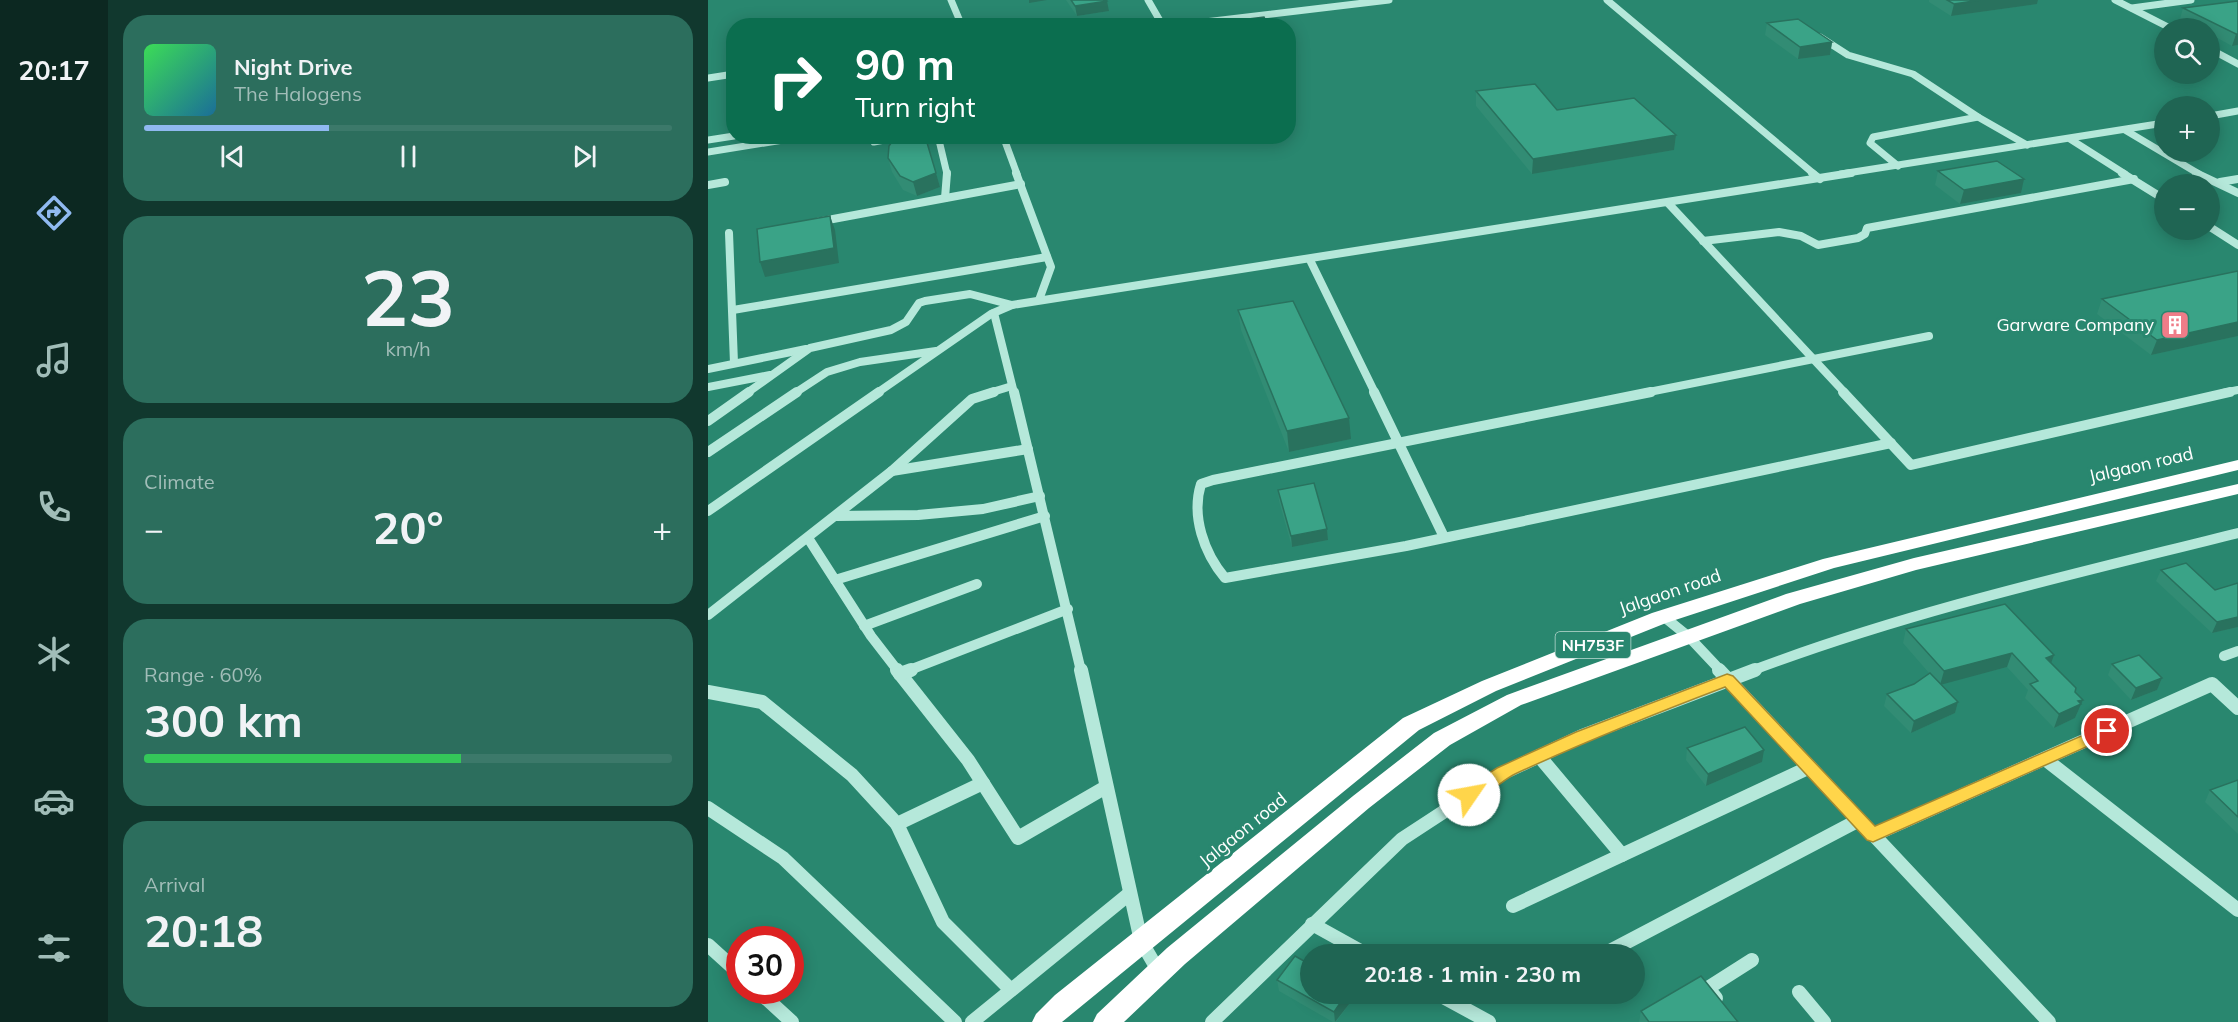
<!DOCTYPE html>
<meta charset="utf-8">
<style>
body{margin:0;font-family:Mulish,sans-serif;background:#2c6e5d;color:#f1f3f6;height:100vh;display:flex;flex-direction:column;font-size:22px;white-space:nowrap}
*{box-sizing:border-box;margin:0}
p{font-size:20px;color:#a1bdb8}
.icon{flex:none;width:33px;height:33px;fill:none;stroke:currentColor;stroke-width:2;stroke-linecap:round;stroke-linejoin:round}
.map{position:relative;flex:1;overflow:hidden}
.side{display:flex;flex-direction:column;gap:15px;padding:15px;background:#11382e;width:600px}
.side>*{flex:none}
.guide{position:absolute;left:18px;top:18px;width:570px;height:126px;border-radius:24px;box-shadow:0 3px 15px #0003;background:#0b6e4f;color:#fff;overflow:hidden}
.controls{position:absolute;left:1446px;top:18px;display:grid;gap:12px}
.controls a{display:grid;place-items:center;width:66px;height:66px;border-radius:50%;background:#1f6553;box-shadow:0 3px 15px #0003;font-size:30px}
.speed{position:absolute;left:18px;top:926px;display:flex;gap:12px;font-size:30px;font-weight:700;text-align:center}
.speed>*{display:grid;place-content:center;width:78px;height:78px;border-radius:50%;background:#1f6553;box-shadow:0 3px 15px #0003;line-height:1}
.speed .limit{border:9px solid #d22;background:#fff;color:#111}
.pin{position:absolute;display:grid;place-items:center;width:51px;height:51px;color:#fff;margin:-26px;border:3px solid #fff;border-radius:50%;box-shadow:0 2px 6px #0007}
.me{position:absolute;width:66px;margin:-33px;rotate:57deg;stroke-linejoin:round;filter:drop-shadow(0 0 4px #0008)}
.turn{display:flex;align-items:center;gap:21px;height:126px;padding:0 30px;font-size:27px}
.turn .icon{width:78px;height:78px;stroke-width:2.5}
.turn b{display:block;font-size:42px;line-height:51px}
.big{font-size:45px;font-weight:700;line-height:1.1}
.side .card{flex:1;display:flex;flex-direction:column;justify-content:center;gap:9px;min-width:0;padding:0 21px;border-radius:24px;background:#2c6e5d}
.side .dial{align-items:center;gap:0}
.dial b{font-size:78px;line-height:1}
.song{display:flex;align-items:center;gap:18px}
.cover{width:72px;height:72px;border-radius:9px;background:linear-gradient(135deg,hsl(130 70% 55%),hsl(200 70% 35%))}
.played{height:6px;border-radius:3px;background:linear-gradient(90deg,#90b9f0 35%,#3c796a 35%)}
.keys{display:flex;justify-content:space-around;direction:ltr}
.heat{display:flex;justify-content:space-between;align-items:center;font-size:33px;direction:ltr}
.charge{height:9px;border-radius:4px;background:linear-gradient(90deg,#34c759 60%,#3c796a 0)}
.trip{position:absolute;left:592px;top:944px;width:345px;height:60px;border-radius:30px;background:#1f6553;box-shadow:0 3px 15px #0003;font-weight:700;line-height:60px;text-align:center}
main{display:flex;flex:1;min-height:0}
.tab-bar{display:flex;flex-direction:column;width:108px;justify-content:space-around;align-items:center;background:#0c2821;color:#a1bdb8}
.tab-bar .icon{width:42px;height:42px}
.tab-bar .on{color:#90b9f0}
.tab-bar b{font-size:27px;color:#f1f3f6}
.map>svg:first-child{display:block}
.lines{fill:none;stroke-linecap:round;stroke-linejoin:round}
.minor-far3{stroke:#b5e8da;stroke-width:7}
.minor-far2{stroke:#b5e8da;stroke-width:8}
.minor-far1{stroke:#b5e8da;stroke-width:10}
.minor{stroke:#b5e8da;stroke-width:14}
.highway{fill:#fff;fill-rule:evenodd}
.wall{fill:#328c74}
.shaded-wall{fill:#29725e}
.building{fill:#3aa387;stroke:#29725e;stroke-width:1.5}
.route{fill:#ffd54a;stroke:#a68a30;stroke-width:1.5}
.labels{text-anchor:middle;stroke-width:6;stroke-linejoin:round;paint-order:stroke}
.shield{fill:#29876f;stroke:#bfdbd4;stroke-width:1.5}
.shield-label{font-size:16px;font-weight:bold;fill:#fff}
.poi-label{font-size:18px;fill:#fff;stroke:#29876f;text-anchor:end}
.street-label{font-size:18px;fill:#fff;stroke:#29876f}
</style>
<main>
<nav class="tab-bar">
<b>20:17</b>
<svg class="icon on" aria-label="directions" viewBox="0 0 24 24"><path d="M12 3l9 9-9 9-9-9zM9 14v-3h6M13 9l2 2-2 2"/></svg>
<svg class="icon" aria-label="music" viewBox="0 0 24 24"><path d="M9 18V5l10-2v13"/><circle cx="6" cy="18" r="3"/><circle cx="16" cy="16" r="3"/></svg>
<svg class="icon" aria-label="phone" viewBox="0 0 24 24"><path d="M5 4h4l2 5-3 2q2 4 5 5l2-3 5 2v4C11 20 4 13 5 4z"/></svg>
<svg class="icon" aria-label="climate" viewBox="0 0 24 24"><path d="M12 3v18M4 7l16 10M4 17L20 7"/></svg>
<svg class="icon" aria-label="car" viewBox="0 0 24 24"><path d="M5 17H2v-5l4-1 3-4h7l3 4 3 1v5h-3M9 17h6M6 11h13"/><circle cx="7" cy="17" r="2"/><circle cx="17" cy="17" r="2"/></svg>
<svg class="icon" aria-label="filters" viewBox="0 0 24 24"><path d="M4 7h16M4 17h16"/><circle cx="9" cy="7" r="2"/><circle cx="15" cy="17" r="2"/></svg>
</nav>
<section class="side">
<div class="card">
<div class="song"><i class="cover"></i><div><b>Night Drive</b><p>The Halogens</p></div></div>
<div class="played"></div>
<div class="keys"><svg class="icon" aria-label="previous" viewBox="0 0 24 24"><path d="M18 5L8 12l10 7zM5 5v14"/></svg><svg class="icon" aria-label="pause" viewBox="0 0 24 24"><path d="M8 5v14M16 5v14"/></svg><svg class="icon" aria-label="next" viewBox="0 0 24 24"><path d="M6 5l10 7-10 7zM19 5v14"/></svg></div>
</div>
<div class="card dial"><b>23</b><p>km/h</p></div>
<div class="card"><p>Climate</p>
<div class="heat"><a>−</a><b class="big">20°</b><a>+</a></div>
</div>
<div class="card"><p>Range · 60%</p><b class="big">300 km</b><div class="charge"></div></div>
<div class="card"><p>Arrival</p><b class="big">20:18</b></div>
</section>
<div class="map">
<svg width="1530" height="1022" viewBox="0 0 1530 1022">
<rect width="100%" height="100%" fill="#29876f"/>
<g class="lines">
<g class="minor-far3">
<polyline points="243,0 254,26"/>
<polyline points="440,0 455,26"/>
<polyline points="899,0 1106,174"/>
<polyline points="1407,0 1462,28"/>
<polyline points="1424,8 1483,0"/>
<polyline points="463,26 681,0"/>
<polyline points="1112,37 1140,55 1205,74 1270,117"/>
<polyline points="1502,49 1530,64"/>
<polyline points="0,78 26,74"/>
<polyline points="1502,116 1530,111"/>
<polyline points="1417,130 1491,174"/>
<polyline points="230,136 239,174"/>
<polyline points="295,136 309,174"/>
<polyline points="1362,139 1417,174"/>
<polyline points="0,140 26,136"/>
<polyline points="166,142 197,136"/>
<polyline points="0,152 100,136"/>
<polyline points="1190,166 1162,143 1165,137 1270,117 1319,145"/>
<polyline points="1133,174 1456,123"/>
</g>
<g class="minor-far2">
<polyline points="308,173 343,267 331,300"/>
<polyline points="1104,173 1112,179"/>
<polyline points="1414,173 1456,199"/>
<polyline points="1488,173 1530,193"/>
<polyline points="1512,182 1530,179"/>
<polyline points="0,185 17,182"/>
<polyline points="237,198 239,173"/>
<polyline points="960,203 1137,393"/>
<polyline points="109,222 313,184"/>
<polyline points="1502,227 1530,245"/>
<polyline points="21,233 26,363"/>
<polyline points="995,241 1071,232 1093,236 1110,245 1150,238 1157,234 1159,228 1426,179"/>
<polyline points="602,260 667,393"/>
<polyline points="25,310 339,257"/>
<polyline points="286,313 306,393"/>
<polyline points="0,369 98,349"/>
<polyline points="0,387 62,375"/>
<polyline points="39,393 102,348 183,330 198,322 211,303 217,301 262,294 304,305"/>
<polyline points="87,393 119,372 152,362 228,351"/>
<polyline points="169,393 283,314 304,305 1143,173"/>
<polyline points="281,393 304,386"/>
<polyline points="936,393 1221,336"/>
<polyline points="1515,393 1530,390"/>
</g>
<g class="minor-far1">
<polyline points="306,392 373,671"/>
<polyline points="666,392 736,537"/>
<path d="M943,392L505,480L493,484C483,516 496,553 517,578L698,546L1183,443"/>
<polyline points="1135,392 1203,465 1522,392"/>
<polyline points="0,421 41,392"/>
<polyline points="0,452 89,392"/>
<polyline points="184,471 320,449"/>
<polyline points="0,511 171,392"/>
<polyline points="128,516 210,515 275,509 332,496"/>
<polyline points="100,538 163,636 190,671"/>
<polyline points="127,580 337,516"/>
<polyline points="0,615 184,471 264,399 286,392"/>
<polyline points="955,616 981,637 1013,671"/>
<polyline points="156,626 269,584"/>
<polyline points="1516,656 1530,651"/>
<polyline points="199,671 360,609"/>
<path d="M1043,671C1201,611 1366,574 1530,533"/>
</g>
<g class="minor">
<polyline points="189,670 260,760 310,838 398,787"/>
<polyline points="373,670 433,941 451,972"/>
<polyline points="1011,670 1341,1022"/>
<polyline points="192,674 203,670"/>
<polyline points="0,692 54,702 144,775 189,824 275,783"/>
<polyline points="831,756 914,855"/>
<polyline points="1337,759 1530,910"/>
<polyline points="0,808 75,858 247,1022"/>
<polyline points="189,824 235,922 303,990"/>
<polyline points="1165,835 1504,684 1530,708"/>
<polyline points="805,906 1102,767"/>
<polyline points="604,924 658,954"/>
<polyline points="0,945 32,974"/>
<polyline points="900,952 1151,820"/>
<polyline points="49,990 84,1022"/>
<polyline points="1091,992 1116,1022"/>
<polyline points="728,993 781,1022"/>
<polyline points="1008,998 1000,988 1044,960"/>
<polyline points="264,1022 421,894"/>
<polyline points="504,1022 694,839 795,773 874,736 1047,670"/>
</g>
<g class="highway">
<polygon points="1530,460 1530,470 1126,568 958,623 788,691 711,730 354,1022 324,1022 328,1014 347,995 695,718 774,681 944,613 1115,559"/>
<polygon points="1530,484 1530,494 1208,570 1092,604 813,705 742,745 661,808 477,964 416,1022 385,1022 389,1014 459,948 645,796 726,733 799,695 1078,594 1206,558"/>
</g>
</g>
<g class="wall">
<polygon points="358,0 398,0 401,11 369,16"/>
<polygon points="1221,0 1330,0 1329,4 1243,16 1221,2"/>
<polygon points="1530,1 1530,45 1524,46 1502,34 1502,28 1490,28 1472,19 1475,8"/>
<polygon points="1059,23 1124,42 1122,55 1090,59 1057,35"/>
<polygon points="768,91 968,135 966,150 824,174 768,106"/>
<polygon points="180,158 228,173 232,187 209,196 195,190 184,172"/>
<polygon points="1230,171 1313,193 1252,204 1227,185"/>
<polygon points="1530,271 1530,336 1443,355 1389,314 1394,299"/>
<polygon points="530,310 643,439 581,452 533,330"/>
<polygon points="570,490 619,529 620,540 584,547 571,501"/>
<polygon points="1453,570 1507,590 1530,583 1530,627 1504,633 1448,581"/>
<polygon points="1198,629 1343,663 1367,692 1375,700 1369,714 1367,718 1346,728 1317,698 1320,690 1299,667 1233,684 1250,702 1247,713 1203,733 1176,706 1179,694 1206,684 1221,673 1195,643"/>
<polygon points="1404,664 1454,678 1449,690 1423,700 1400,675"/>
<polygon points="979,748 1054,762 998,786 978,760"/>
<polygon points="1530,780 1530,834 1497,802 1502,790"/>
<polygon points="569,980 603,993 644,993 645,999 628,1022 625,1022 571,991"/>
<polygon points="933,1011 1030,1022 931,1022"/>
</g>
<g class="shaded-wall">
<polygon points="321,0 339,0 321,3"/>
<polygon points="1272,0 1330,0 1329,4 1243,16 1246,4"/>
<polygon points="399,1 401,11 369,16 367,6"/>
<polygon points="1528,34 1530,34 1530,45 1524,46"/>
<polygon points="1124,42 1122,55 1090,59 1092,47"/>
<polygon points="968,135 966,150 824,174 825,159"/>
<polygon points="228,173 232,187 209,196 205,182"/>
<polygon points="1316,179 1313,193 1252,204 1256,190"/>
<polygon points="122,216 127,230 131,263 57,277 52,262"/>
<polygon points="1530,322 1530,336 1443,355 1449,340"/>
<polygon points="641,418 643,439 581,452 579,431"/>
<polygon points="619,529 620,540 584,547 583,536"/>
<polygon points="1530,614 1530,627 1504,633 1509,622"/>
<polygon points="1304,653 1299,667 1232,685 1236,671"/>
<polygon points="1346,655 1341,669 1338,658"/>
<polygon points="1454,678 1449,690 1423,700 1428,688"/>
<polygon points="1375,700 1367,718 1346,728 1351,714 1370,701"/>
<polygon points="1250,702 1247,713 1203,733 1206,721"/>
<polygon points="1056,750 1054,762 998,786 1000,774"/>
<polygon points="639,993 644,993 645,999 627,1022 626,1012"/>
</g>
<g class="building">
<polygon points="363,0 398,0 399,1 367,6"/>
<polygon points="1239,0 1272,0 1246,4"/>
<polygon points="1530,1 1530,34 1528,34 1475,8"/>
<polygon points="556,17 560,26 534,26 531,20"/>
<polygon points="1090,19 1124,42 1092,47 1059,23"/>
<polygon points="468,23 469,26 445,26"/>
<polygon points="827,84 849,110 926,98 968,135 825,159 768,91"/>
<polygon points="188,136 217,136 228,173 205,182 192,176 180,158 181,146"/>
<polygon points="1289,161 1316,179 1256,190 1230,171"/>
<polygon points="122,216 126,248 52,262 49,229"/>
<polygon points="1530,271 1530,322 1449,340 1394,299"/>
<polygon points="585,301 641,418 579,431 530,310"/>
<polygon points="606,483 619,529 583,536 570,490"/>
<polygon points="1478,563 1507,590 1530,583 1530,617 1509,622 1453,570"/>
<polygon points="1297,604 1346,655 1338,658 1368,688 1367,692 1375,700 1370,701 1373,704 1351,714 1322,684 1330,681 1304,653 1236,671 1198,629"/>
<polygon points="1431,655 1454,678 1428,688 1404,664"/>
<polygon points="1222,673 1250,702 1206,721 1179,694 1206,684"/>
<polygon points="1037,727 1056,750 1000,774 979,748"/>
<polygon points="1530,780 1530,817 1502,790"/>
<polygon points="587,956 603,965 603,993 639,993 626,1012 569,980"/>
<polygon points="993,976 1030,1022 941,1022 933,1011"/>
</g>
<path class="route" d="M1019,674L1025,676L1167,826L1394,727H1405L1407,731L1405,735L1165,842L1159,840L1017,687C946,714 876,742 807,774C792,781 771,805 755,799L752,795L755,790L789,768L868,732Z"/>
<defs>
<g id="building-square" transform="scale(1.5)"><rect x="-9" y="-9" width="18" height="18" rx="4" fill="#ef7c88" stroke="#29876f"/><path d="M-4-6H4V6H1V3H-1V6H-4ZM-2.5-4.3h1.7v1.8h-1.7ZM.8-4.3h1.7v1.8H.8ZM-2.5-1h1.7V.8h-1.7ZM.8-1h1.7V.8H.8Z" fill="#fff"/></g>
</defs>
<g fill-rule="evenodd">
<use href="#building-square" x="1467" y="325"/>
</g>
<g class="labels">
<rect class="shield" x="847.5" y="632" width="75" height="26" rx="4.5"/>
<g class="shield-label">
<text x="885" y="651">NH753F</text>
</g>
<g class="poi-label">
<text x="1446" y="331">Garware Company</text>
</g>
<g class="street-label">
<text transform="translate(1433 465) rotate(-13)" y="6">Jalgaon road</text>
<text transform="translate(962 592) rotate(-19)" y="6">Jalgaon road</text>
<text transform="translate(535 830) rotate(-39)" y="6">Jalgaon road</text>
</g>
</g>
</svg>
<div class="controls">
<a><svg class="icon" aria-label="search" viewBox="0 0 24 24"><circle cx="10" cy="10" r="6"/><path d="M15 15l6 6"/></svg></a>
<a>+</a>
<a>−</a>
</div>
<div class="speed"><div class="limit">30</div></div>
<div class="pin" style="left:1399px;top:731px;background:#d93025"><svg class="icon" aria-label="arrive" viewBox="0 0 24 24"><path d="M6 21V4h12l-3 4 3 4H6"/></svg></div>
<svg class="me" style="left:761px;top:795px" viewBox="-20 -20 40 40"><circle r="19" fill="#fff"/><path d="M0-13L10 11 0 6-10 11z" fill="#ffd54a"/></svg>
<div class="trip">20:18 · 1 min · 230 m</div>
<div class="guide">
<div class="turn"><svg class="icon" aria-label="right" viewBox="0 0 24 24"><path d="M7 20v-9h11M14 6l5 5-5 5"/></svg><div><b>90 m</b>Turn right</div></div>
</div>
</div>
</main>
